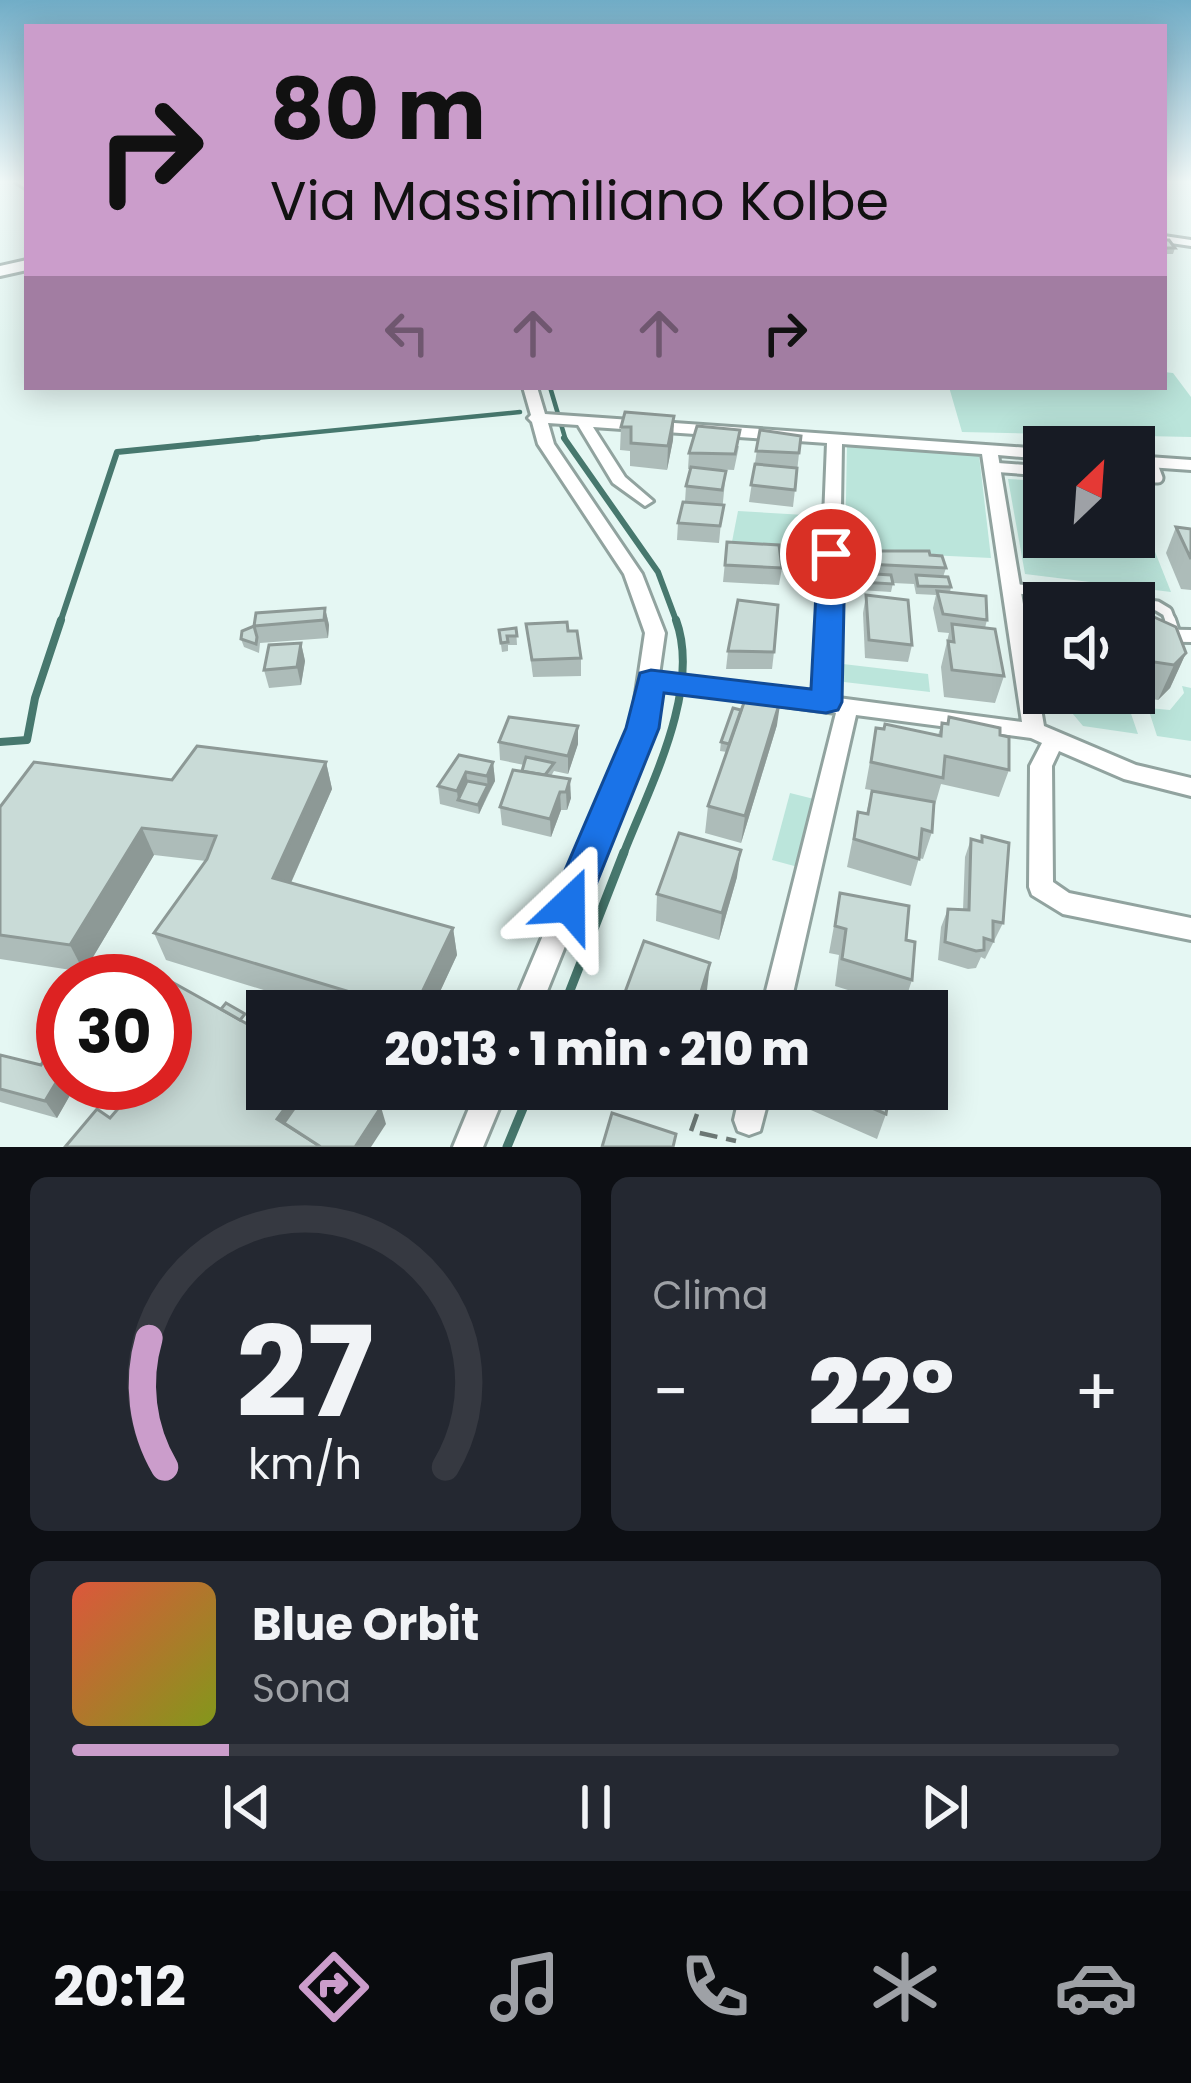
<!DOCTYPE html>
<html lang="it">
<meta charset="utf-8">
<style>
body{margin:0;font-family:Poppins,sans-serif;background:#242831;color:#f1f3f6;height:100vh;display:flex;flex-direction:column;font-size:45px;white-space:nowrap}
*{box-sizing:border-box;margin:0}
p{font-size:39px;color:#9ea1a6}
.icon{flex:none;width:66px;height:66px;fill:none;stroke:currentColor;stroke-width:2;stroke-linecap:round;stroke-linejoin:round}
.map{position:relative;height:1147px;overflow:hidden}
.details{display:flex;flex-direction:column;gap:30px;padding:30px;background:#0d0f14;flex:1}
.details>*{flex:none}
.hud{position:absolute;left:24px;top:24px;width:1143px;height:366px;border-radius:0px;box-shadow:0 6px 30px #0003;background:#cb9dcb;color:#111;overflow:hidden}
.needle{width:78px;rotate:25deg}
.controls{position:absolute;left:1023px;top:426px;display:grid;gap:24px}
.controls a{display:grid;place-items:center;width:132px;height:132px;border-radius:0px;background:#171b24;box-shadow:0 6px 30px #0003;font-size:60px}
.speed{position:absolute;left:36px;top:954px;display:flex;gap:24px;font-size:60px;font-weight:700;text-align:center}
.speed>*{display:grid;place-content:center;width:156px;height:156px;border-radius:50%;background:#171b24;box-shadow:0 6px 30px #0003;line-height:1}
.speed .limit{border:18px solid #d22;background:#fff;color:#111}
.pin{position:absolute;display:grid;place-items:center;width:102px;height:102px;color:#fff;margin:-51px;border:6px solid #fff;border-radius:50%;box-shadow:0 3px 12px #0007}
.me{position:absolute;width:132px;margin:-66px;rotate:23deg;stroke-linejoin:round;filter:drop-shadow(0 0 9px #0008)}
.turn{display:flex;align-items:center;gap:42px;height:252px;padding:0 48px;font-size:54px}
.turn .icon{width:156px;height:156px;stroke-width:2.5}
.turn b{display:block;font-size:84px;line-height:102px}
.lanes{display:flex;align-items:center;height:114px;padding:0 48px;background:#0003;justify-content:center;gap:60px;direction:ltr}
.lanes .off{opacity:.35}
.big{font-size:90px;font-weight:800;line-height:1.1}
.details .card{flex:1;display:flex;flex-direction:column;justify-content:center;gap:18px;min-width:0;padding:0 42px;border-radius:18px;background:#242831}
.details .dial{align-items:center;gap:0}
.dial svg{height:312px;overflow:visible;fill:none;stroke:#363941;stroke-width:7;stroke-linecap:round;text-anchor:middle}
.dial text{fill:#f1f3f6;stroke:none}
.song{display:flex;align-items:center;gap:36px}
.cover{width:144px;height:144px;border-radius:18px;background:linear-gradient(135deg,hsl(10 70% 55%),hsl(70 70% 35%))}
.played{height:12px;border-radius:6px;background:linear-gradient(90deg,#cb9dcb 15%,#363941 15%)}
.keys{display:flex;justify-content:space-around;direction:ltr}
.heat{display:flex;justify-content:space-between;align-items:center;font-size:66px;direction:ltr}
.details .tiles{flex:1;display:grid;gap:30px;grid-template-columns:1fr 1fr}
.card:last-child{grid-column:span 2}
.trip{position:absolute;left:246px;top:990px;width:702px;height:120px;border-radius:0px;background:#171b24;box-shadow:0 6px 30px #0003;font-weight:800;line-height:120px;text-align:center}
.menu{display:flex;height:192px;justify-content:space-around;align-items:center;background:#090b0e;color:#9ea1a6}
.menu .icon{width:84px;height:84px}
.menu .active{color:#cb9dcb}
.menu b{font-size:54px;color:#f1f3f6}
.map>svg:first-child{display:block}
.green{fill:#bbe5db}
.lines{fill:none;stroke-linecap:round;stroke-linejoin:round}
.stream-far3{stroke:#47786e;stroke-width:4.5}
.stream-far2{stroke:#47786e;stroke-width:6}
.stream-far1{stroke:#47786e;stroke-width:8}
.stream{stroke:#47786e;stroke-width:9}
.lane-far1-casing{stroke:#91a39f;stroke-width:15}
.lane-casing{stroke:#91a39f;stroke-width:16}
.street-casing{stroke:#91a39f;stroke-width:6}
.secondary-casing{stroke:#91a39f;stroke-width:6}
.path{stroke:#6e7a77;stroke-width:4.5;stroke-dasharray:18 9;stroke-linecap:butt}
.lane-far1{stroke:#fff;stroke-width:9}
.lane{stroke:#fff;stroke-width:10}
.street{fill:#fff;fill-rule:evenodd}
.secondary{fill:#fff;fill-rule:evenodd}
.wall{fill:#adbcb9}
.shaded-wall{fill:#8d9996}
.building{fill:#c9dbd7;stroke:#8d9996;stroke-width:3}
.route{fill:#1a73e8;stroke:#114b97;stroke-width:3}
</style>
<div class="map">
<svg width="1191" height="1147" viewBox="0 0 1191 1147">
<rect width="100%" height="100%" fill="#e5f7f3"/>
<g class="green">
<polygon points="1164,372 1173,373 1191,397 1191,437 962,432 949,387 1164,387"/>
<polygon points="847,445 979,455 991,558 845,551"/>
<polygon points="1008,479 1044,481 1044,537 1134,537 1134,499 1171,592 1025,574"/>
<polygon points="738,511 805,515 802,555 730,552"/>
<polygon points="843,664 928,674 930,692 844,682"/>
<polygon points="1182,686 1191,688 1191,741 1157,736 1148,708 1170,710 1184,693"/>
<polygon points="1091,693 1098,700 1128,705 1138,734 1083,726 1057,695"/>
<polygon points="790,793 814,799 798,867 772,860"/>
</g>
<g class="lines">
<g class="stream-far3">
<polyline points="550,387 566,441"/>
<polyline points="227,441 520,412"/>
</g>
<g class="stream-far2">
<polyline points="564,438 658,572 677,623"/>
<polyline points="60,623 117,452 258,438"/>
</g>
<g class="stream-far1">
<polyline points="0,742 27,740 35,698 61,620"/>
<path d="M623,855C648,790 702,690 676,620"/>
</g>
<g class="stream">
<polyline points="562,1011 624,852"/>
<polyline points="507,1147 531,1089"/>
</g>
<g class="lane-far1-casing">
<g id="lane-far1">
<polyline points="991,467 1044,471"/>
<polyline points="1134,478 1158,478 1152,462"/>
<polyline points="1011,588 1157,606 1167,612 1171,623"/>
</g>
</g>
<g class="lane-casing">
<polyline id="lane" points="1170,620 1174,632"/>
</g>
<g class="street-casing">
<g id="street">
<polygon points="1164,236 1191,240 1191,246 1164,242"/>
<path d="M523,387H537L545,414L1044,449V459L998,455L1025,616L1044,618V630L1027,628L1044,726L1136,765L1191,778V796L1124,779L1059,751L1052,766L1053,882L1069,893L1191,918V940L1063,914L1032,895L1029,887L1030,766L1042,743L1031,738L856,715L789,1011H761L836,713L658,689L653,727L539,1011H511L631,727L645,633L624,574L538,444L532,422L528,418L531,415ZM548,423L578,425L613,483L645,506L653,501L625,477L593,427L827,443L817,695L659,675L665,633L642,574L554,444ZM842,444L982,454L1022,722L838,698Z"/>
<polygon points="1134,456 1191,460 1191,470 1134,466"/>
<polygon points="1134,629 1191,630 1191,642 1134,641"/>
<polygon points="477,1089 507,1089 483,1147 453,1147"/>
<polygon points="741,1089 771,1089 760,1131 749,1135 738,1131 734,1120"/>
</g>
</g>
<g class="secondary-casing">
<g id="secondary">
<polygon points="16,182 27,182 27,189"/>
<polygon points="27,260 27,270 0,276 0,266"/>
</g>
</g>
<polyline class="path" points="697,1114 691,1131 736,1141"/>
<use href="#lane-far1" class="lane-far1"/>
<use href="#lane" class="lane"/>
<use href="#street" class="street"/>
<use href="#secondary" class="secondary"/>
</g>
<g class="wall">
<polygon points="1164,240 1175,248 1173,254 1164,254"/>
<polygon points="674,416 673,440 667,470 630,466 630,451 620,450 621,427"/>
<polygon points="760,430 801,436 793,507 749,502"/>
<polygon points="739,446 734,470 712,469 726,471 719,543 677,540 678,523 685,502 686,486 690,469 688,469 689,453"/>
<polygon points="1176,527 1191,529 1191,590 1181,589 1166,553"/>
<polygon points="727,542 782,568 779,585 723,582"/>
<polygon points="863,551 930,555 946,568 943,577 951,587 950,592 987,620 985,628 1004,676 995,703 944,697 941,667 949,633 938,632 933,608 936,595 916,594 914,584 893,583 891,592 859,590 857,581 859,573 861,573 859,568"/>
<polygon points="866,595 912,645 908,662 865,658 863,613"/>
<polygon points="325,608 329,625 328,638 260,643 259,653 244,647 241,639 254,626"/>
<polygon points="1134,608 1186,653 1170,688 1158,700 1114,693 1134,693"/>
<polygon points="526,624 568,631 581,658 581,676 533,677"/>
<polygon points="516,628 517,645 508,645 508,651 502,652 499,630"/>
<polygon points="301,643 305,661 301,685 269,688 264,670"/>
<polygon points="728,651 774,652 772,669 726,669"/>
<polygon points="949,717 1000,735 1009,770 999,797 941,784 935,805 932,832 923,859 919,858 911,886 847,867 858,812 866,814 872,791 882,792 865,789 876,728 938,735 942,723 947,724"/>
<polygon points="777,725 741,843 705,833 708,806 727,752 720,751 721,742"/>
<polygon points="499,742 578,744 568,774 554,771 551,776 571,798 567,810 561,810 551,837 502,825 500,807 524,765 500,760"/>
<polygon points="459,755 493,762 495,781 479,814 440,804 438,786"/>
<polygon points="326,762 332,789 291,883 453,928 457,955 431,1011 332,1011 166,960 154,933 206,861 154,855 84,972 0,959 0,807 172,780"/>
<polygon points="982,836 1003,923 985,959 981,957 976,968 968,969 938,960 941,927 948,909 963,910 965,857 971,839 981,841"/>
<polygon points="737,877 719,940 656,921 657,894"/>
<polygon points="840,893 906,940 912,980 903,1007 835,986 839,955 829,953"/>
<polygon points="0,1055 77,1083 57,1118 0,1102"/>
<polygon points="650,1089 676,1089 673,1098"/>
<polygon points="809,1089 890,1089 886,1114 877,1139 804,1107"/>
</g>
<g class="shaded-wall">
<polygon points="674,416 673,440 667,470 668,446"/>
<polygon points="325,608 329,625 328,638 324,620"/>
<polygon points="301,643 305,661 301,685 297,667"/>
<polygon points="1186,653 1170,688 1158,700 1174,665"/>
<polygon points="781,698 777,725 741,843 745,816"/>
<polygon points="578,726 578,744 568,774 568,756"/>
<polygon points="326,762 332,789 281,905 273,878"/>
<polygon points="493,762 495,781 488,794 487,776"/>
<polygon points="466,772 469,790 458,800 457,791"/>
<polygon points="570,779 571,798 567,810 566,792"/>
<polygon points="488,785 488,794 479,814 478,805"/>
<polygon points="560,792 561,810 551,837 550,819"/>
<polygon points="142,828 154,855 84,972 70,945"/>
<polygon points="741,850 737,877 719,940 722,913"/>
<polygon points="453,928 457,955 431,1011 413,1011"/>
<polygon points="710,963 707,990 700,1011 695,1011"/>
<polygon points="63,1071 63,1083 77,1083 57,1118 45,1101"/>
<polygon points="299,1089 326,1089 293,1135 277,1119"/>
<polygon points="381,1107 386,1124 371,1147 355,1147"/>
</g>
<g class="building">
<polygon points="1164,240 1169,240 1175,248 1164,248"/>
<polygon points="625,412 674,416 668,446 631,443 631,427 621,427"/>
<polygon points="697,426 740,430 735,454 689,453"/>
<polygon points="760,430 801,436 799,453 756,451"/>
<polygon points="755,464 797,468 795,490 751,485"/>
<polygon points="691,467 726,471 722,490 686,486"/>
<polygon points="683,502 724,505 720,526 678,523"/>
<polygon points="1176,527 1191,529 1191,559"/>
<polygon points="727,542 779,545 782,568 725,565"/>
<polygon points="863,551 929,551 930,555 942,556 946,568 866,564"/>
<polygon points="859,573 891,575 893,584 860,582"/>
<polygon points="916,575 948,577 951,587 918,586"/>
<polygon points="937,591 986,596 987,620 943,614"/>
<polygon points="866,595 908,600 912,645 869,640"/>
<polygon points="738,600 778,605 774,652 728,651"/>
<polygon points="325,608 324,620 254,626 256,613"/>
<polygon points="1134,608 1176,627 1186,653 1174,665 1134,659"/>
<polygon points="567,622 568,631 577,631 581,658 532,660 526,624"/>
<polygon points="952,624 995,629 1004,676 952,670 948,641 954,642"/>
<polygon points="254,626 257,637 256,644 241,639 242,631"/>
<polygon points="516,628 517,636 507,636 508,642 501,643 499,630"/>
<polygon points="301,643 297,667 264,670 269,645"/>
<polygon points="748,691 781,698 745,816 708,806"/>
<polygon points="733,708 741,710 729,744 721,742"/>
<polygon points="509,717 578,726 568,756 499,742"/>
<polygon points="949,717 1000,728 1000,735 1009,737 1009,770 945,756 943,778 871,762 876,728 884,729 885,724 941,736 942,723 948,724"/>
<polygon points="197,746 326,762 273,878 453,928 413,1011 154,933 207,859 216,836 142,828 70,945 0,935 0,807 34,762 172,780"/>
<polygon points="459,755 493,762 487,776 466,772 457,791 438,786"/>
<polygon points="526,757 554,763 545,775 522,771"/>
<polygon points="513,770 570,779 566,792 560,792 550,819 500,807"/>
<polygon points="467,781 488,785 478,805 458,800"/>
<polygon points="872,791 934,802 932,832 922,829 919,859 854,839 858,812 868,814"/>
<polygon points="679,833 741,850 722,913 657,894"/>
<polygon points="982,836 1009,843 1003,923 993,921 993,941 984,938 984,950 976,951 945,942 948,909 969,910 971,839 982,842"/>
<polygon points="840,893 909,906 906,940 915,942 912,980 842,959 846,929 835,926"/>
<polygon points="644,941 710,963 695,1011 618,1011"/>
<polygon points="154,972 267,1035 267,1089 299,1089 277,1119 321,1147 65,1147 97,1109 110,1118 123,1103 110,1094 120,1083 165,1083 165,981 145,981"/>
<polygon points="830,1000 856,1011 827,1011"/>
<polygon points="226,1003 245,1014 240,1020 221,1009"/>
<polygon points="0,1055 41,1065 44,1060 63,1065 63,1071 45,1101 0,1089"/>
<polygon points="308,1089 350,1089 381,1107 355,1147 321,1147 284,1123"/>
<polygon points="828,1089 890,1089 886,1114"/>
<polygon points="612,1113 676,1134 673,1147 602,1147"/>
</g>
<linearGradient id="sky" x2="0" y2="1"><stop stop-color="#71adc7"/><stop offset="0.53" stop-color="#f3fbfa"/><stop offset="1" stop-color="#f3fbfa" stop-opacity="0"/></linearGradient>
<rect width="1191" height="343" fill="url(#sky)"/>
<polygon class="route" points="831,546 845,554 842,702 838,710 826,713 664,693 659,728 583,917 569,922 556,917 550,905 626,728 640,673 651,670 811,689 818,554"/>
</svg>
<div class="controls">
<a><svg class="needle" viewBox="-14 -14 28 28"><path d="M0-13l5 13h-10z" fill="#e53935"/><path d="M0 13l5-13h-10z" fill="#9ea1a6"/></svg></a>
<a><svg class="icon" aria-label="sound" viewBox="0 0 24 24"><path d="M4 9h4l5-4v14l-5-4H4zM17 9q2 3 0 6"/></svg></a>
</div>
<div class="speed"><div class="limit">30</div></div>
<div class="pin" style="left:831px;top:554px;background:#d93025"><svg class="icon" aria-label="arrive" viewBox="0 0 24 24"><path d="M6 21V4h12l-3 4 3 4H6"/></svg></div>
<svg class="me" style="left:569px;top:905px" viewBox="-20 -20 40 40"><path d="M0-17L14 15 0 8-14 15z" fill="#1a73e8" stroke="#fff" stroke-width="4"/></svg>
<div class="trip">20:13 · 1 min · 210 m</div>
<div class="hud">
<div class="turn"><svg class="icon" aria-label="right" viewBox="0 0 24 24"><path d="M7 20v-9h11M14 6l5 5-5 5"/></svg><div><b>80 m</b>Via Massimiliano Kolbe</div></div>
<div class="lanes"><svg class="icon off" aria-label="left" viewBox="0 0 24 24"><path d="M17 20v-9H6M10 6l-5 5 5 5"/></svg><svg class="icon off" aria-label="ahead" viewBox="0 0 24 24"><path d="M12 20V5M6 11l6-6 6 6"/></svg><svg class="icon off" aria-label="ahead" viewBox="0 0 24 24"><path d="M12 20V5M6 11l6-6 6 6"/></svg><svg class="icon" aria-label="right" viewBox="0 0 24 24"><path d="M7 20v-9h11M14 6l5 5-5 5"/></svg></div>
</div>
</div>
<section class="details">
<div class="tiles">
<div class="card dial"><svg viewBox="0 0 100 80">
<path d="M14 69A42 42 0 1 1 86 69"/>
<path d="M14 69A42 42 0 0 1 10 36" stroke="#cb9dcb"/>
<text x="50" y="56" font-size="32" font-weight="700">27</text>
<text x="50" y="72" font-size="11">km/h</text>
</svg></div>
<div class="card"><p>Clima</p>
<div class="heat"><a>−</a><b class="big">22°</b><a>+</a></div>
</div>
<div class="card">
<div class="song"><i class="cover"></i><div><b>Blue Orbit</b><p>Sona</p></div></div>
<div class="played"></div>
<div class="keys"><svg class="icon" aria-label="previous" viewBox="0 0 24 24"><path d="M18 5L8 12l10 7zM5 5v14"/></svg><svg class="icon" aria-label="pause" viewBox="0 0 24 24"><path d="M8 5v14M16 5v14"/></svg><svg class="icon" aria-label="next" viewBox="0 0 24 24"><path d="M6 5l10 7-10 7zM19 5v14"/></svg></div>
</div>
</div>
</section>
<nav class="menu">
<b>20:12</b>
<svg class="icon active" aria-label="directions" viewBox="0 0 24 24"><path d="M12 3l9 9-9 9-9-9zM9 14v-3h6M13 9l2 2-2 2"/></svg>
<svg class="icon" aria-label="music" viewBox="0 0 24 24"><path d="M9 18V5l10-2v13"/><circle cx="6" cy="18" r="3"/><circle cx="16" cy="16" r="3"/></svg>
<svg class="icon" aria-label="phone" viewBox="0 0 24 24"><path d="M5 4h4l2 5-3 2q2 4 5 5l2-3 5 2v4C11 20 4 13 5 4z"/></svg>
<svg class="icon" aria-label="climate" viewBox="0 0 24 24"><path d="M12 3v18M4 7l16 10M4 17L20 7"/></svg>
<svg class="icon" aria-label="car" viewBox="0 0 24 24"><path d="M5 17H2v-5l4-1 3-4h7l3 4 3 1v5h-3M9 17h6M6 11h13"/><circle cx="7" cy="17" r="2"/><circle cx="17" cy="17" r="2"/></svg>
</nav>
